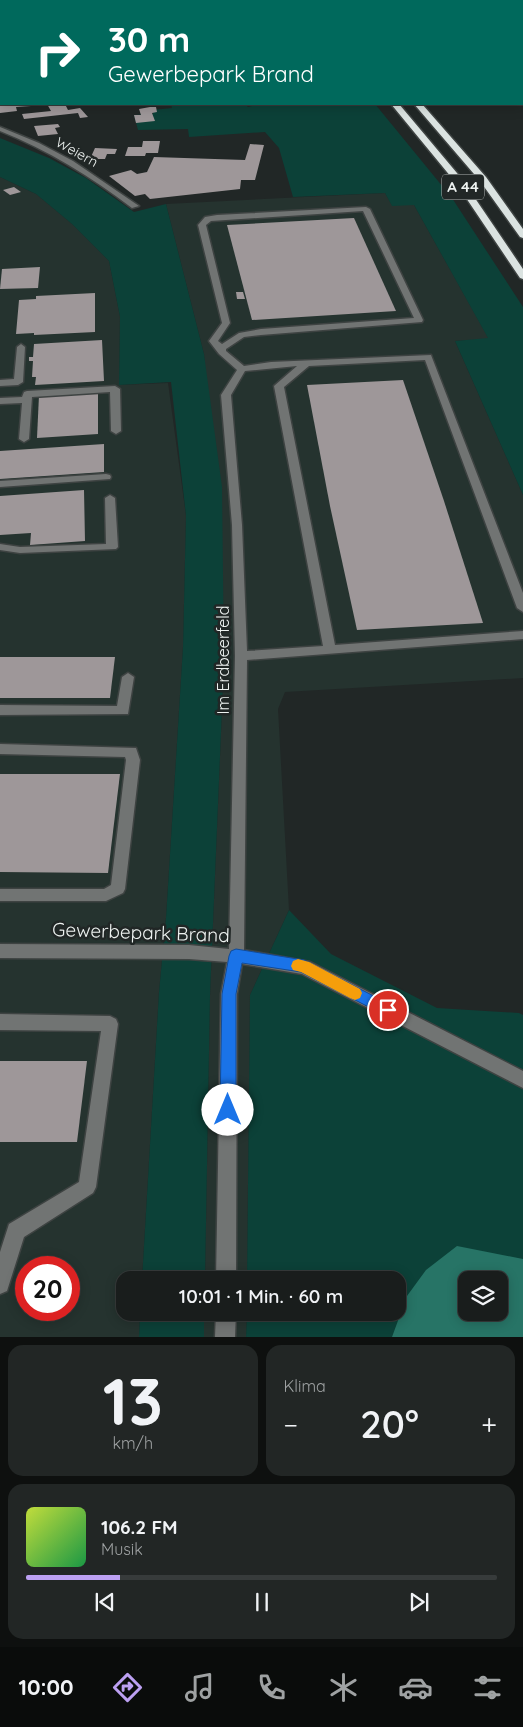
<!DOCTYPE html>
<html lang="de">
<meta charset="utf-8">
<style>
body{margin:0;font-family:Quicksand,sans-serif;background:#222625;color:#f1f3f6;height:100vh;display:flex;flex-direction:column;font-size:19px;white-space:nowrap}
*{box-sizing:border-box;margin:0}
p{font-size:16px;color:#9fa2a3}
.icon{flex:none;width:28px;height:28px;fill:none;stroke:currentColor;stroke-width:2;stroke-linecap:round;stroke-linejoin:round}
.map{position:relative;height:1337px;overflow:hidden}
.details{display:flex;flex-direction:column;gap:8px;padding:8px;background:#0e100f;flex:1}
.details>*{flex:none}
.top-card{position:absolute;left:0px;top:0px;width:524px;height:105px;box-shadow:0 2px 12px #0003,0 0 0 1px #373b3b;background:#00695c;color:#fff;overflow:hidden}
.buttons{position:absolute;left:458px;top:1271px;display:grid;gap:10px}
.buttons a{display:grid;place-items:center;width:50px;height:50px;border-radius:10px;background:#191d1c;box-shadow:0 2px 12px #0003,0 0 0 1px #373b3b;font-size:25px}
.speed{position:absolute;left:15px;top:1256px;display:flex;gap:10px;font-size:25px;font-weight:700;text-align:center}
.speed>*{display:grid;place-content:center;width:65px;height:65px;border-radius:50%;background:#191d1c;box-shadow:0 2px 12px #0003,0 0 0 1px #373b3b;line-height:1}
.speed .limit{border:8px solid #d22;background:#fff;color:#111}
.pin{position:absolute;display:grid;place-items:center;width:42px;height:42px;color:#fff;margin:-21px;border:2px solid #fff;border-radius:50%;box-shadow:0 1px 5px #0007}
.me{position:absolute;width:55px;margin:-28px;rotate:0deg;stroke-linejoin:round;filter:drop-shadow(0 0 4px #0008)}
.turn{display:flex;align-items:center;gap:18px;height:105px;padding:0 25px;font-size:22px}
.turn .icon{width:65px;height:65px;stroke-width:2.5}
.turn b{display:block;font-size:35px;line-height:42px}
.big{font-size:38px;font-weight:600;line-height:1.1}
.details .widget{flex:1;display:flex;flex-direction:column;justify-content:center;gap:8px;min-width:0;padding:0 18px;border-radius:15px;background:#222625}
.details .dial{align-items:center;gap:0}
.dial b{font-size:65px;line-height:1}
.song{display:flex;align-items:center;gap:15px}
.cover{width:60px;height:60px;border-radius:8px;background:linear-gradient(135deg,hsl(70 70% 55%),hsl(140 70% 35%))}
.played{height:5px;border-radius:2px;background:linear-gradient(90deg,#bca0f2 20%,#373b3b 20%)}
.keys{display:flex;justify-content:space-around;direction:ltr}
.heat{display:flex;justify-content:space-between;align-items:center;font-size:28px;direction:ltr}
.details .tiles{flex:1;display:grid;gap:8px;grid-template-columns:1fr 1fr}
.widget:last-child{grid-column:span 2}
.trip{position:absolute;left:116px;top:1271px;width:290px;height:50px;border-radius:15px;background:#191d1c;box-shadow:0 2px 12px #0003,0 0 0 1px #373b3b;font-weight:600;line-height:50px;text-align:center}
.tabs{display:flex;height:80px;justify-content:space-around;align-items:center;background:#0a0c0b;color:#9fa2a3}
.tabs .icon{width:35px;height:35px}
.tabs .on{color:#bca0f2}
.tabs b{font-size:22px;color:#f1f3f6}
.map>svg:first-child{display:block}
.built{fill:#25332f;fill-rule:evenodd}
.green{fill:#0c4138;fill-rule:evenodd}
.water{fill:#277466;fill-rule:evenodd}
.building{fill:#9e9799}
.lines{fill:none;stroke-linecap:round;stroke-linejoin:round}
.minor-casing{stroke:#3e4342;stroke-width:3}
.highway-casing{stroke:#3e4342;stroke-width:3}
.minor{fill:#717473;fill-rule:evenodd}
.highway{fill:#dbe3e1;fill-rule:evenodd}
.route{fill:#1a73e8;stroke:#114b97}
.slow{fill:#f59e0b}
.labels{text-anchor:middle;stroke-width:5;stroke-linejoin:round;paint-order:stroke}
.far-street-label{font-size:14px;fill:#edf2f0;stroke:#212726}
.shield{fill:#212726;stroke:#b0b5b3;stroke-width:1}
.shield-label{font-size:15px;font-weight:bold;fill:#edf2f0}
.street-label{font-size:16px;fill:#edf2f0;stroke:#212726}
.near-street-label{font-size:19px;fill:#edf2f0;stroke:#212726}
</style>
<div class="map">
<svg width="523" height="1337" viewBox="0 0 523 1337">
<rect width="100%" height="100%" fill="#212726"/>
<g class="built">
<path d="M0,177L36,194L72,224L109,261L120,317L119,385L168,383L186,516L183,647L166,918L159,992L142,1280H125V1312L140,1313L139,1337H0ZM26,1268H69V1310H26Z"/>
<polygon points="385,193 392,205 414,205 489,339 455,341 523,495 523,678 285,692 278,709 289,910 250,995 247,1280 205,1280 210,995 224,661 204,354 166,204"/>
<polygon points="204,1313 247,1313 246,1337 204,1337"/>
</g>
<g class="green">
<polygon points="96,0 290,0 291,1 95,1"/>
<polygon points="171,104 245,104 248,107 260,104 375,104 452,198 523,307 523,495 455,341 488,338 414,205 392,206 385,193 293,197 279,148 265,132 189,137 188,129 138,130 134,115 153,114 152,110 172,108"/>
<polygon points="0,138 49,158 86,178 134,212 166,204 204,354 222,487 224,661 210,995 205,1280 142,1280 159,992 166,918 183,647 186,516 171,382 119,385 120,317 109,261 72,224 36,194 0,177"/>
<path d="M289,910L331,954L437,1008L519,1013L523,1015V1337H246L247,1313L398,1312V1280H247L250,995ZM466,1280H499V1312H466Z"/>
<polygon points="140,1313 204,1313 204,1337 139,1337"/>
</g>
<path class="water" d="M457,1246L523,1259V1337H392L407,1296L426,1270ZM466,1280H499V1312H466Z"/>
<g class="building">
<polygon points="30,104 31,106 16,107 17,111 0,113 0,105"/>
<polygon points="47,104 65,104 68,110 80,108 88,117 80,118 78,113 24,119 22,114 51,111"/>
<polygon points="150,107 156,107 157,112 152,113 155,121 136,123 134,115 141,115 139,109"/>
<polygon points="58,124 60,127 55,128 58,134 38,136 34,126"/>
<polygon points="143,141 160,141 158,153 146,153 145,156 125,156 128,147 142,147"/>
<polygon points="250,144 264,145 255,180 241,180 240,189 150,199 145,194 135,196 109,176 131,170 137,174 147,172 154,157 245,160"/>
<polygon points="95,148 117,149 115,154 107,154 105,159 90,159"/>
<polygon points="14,187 21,192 10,195 3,190"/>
<polygon points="354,218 396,311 252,320 227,225"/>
<polygon points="40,267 38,288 0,289 2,269"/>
<polygon points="236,292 243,292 245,299 237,299"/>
<polygon points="95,293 95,332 34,335 34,333 16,334 19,300 36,299 36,296"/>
<polygon points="102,340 104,381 35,385 36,377 32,377 33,361 29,361 29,357 33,357 34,344"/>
<polygon points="403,380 444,501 483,623 357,630 330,506 307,385"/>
<polygon points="98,392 98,434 37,438 39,395"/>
<polygon points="104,444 104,472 0,479 0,451"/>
<polygon points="84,490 85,541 30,545 31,533 0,535 0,496"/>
<polygon points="0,657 115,657 110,698 0,698"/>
<polygon points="0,774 120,774 108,873 0,872"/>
<polygon points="0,1061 87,1061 77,1142 0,1142"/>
</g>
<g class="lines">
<g class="minor-casing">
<g id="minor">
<polygon points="397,0 403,0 403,1 398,1"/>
<rect x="514" y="0" width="5" height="1"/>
<rect x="522" y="46" width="1" height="4"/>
<rect x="0" y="78" width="1" height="4"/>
<rect x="0" y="98" width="1" height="4"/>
<path d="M0,127L39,143L73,161L139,206L132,208C91,177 48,150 0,131Z"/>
<path d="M366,207L370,209L423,320L422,322L261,335L244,337L226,349V351L244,366L271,362L431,355L523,593V612L517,608L425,360L309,366L284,387L335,645L523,631V639L247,660L244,950L310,962L523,1071V1088L302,974L242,964L237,994L236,1280H216L221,994L227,962L189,959L0,958V944L189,945L229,949L235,656L232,525L221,395L237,370L219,354L209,341L222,323L198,225L205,217L217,215ZM363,211L414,318L261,329L239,333L222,344L218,341L230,323L206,225L211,221ZM297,366L274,386L323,646L247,651L242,525L231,395L245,371Z"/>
<polygon points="21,344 25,347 23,382 18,385 0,386 0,380 14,379 17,347"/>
<polygon points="115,386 120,389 121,431 116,434 111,431 110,392 32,397 29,439 24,442 19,439 22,403 0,404 0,398 22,397 24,392 27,391"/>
<polygon points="106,474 110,475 111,477 110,479 0,487 0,481"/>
<polygon points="110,495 115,498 118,547 116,549 20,553 0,550 0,544 20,547 106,544 105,498"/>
<polygon points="128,673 134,677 128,714 0,715 0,705 117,706 122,677"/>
<polygon points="0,744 136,748 140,760 125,889 123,893 106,901 0,901 0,889 104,889 111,885 126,760 125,757 0,754"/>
<polygon points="0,1014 110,1016 116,1019 118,1024 96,1187 93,1193 24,1237 7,1291 0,1294 0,1252 9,1224 79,1182 101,1031 0,1030"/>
<polygon points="216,1312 236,1312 235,1337 215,1337"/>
</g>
</g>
<g class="highway-casing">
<g id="highway">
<polygon points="306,0 312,0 313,1 307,1"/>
<polygon points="326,0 332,0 333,1 327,1"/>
<polygon points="391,104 399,104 462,179 523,269 523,279 520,278 456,183"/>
<polygon points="414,104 422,104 486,177 523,229 523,238 520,237 480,181"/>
</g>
</g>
<use href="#minor" class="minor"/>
<use href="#highway" class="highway"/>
</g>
<polygon class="route" points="236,949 304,960 393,1006 395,1010 393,1015 388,1017 301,972 242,963 236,994 236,1110 234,1115 228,1118 222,1115 220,1110 222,994 229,956 231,951"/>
<polygon class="slow" points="298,959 309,962 360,989 362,993 360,998 355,1000 350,998 301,972 293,970 291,966 293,961"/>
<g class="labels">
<g class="far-street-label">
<text transform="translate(77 152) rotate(29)" y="5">Weiern</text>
</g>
<rect class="shield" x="442" y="174.5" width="42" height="25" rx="4"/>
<g class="shield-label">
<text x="463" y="192">A 44</text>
</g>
<g class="street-label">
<text transform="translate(223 660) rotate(-90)" y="6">Im Erdbeerfeld</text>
</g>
<g class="near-street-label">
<text transform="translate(141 932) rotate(2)" y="7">Gewerbepark Brand</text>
</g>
</g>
</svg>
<div class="buttons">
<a><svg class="icon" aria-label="layers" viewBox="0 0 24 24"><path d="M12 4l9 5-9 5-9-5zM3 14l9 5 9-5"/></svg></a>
</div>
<div class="speed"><div class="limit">20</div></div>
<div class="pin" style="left:388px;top:1010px;background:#d93025"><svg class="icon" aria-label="arrive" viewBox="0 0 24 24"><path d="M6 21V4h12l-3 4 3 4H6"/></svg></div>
<svg class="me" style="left:228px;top:1110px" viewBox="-20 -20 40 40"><circle r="19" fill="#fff"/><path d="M0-13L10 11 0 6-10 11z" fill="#1a73e8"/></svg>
<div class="trip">10:01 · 1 Min. · 60 m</div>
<div class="top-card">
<div class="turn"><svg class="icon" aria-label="right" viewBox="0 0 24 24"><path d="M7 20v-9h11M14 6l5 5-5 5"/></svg><div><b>30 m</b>Gewerbepark Brand</div></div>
</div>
</div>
<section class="details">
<div class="tiles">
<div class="widget dial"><b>13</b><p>km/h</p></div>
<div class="widget"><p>Klima</p>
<div class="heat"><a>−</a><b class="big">20°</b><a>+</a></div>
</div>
<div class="widget">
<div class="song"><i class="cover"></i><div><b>106.2 FM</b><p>Musik</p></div></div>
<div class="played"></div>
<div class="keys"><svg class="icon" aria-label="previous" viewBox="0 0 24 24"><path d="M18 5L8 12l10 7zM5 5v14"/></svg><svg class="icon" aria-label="pause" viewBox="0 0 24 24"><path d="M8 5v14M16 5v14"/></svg><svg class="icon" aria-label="next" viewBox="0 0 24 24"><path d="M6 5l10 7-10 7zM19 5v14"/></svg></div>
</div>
</div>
</section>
<nav class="tabs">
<b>10:00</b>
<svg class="icon on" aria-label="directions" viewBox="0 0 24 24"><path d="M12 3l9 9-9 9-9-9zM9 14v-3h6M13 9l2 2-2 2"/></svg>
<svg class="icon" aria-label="music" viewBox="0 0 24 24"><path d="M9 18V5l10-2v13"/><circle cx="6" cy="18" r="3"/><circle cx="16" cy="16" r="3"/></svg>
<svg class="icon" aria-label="phone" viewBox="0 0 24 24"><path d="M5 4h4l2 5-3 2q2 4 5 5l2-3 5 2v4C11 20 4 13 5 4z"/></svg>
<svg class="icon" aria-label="climate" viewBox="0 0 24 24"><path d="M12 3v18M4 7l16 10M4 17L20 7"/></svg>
<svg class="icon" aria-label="car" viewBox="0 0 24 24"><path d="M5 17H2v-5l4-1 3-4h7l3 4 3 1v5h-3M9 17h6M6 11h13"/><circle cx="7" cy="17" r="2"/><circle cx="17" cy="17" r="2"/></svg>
<svg class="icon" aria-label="filters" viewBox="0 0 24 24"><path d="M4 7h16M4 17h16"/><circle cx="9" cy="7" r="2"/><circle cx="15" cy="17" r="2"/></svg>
</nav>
